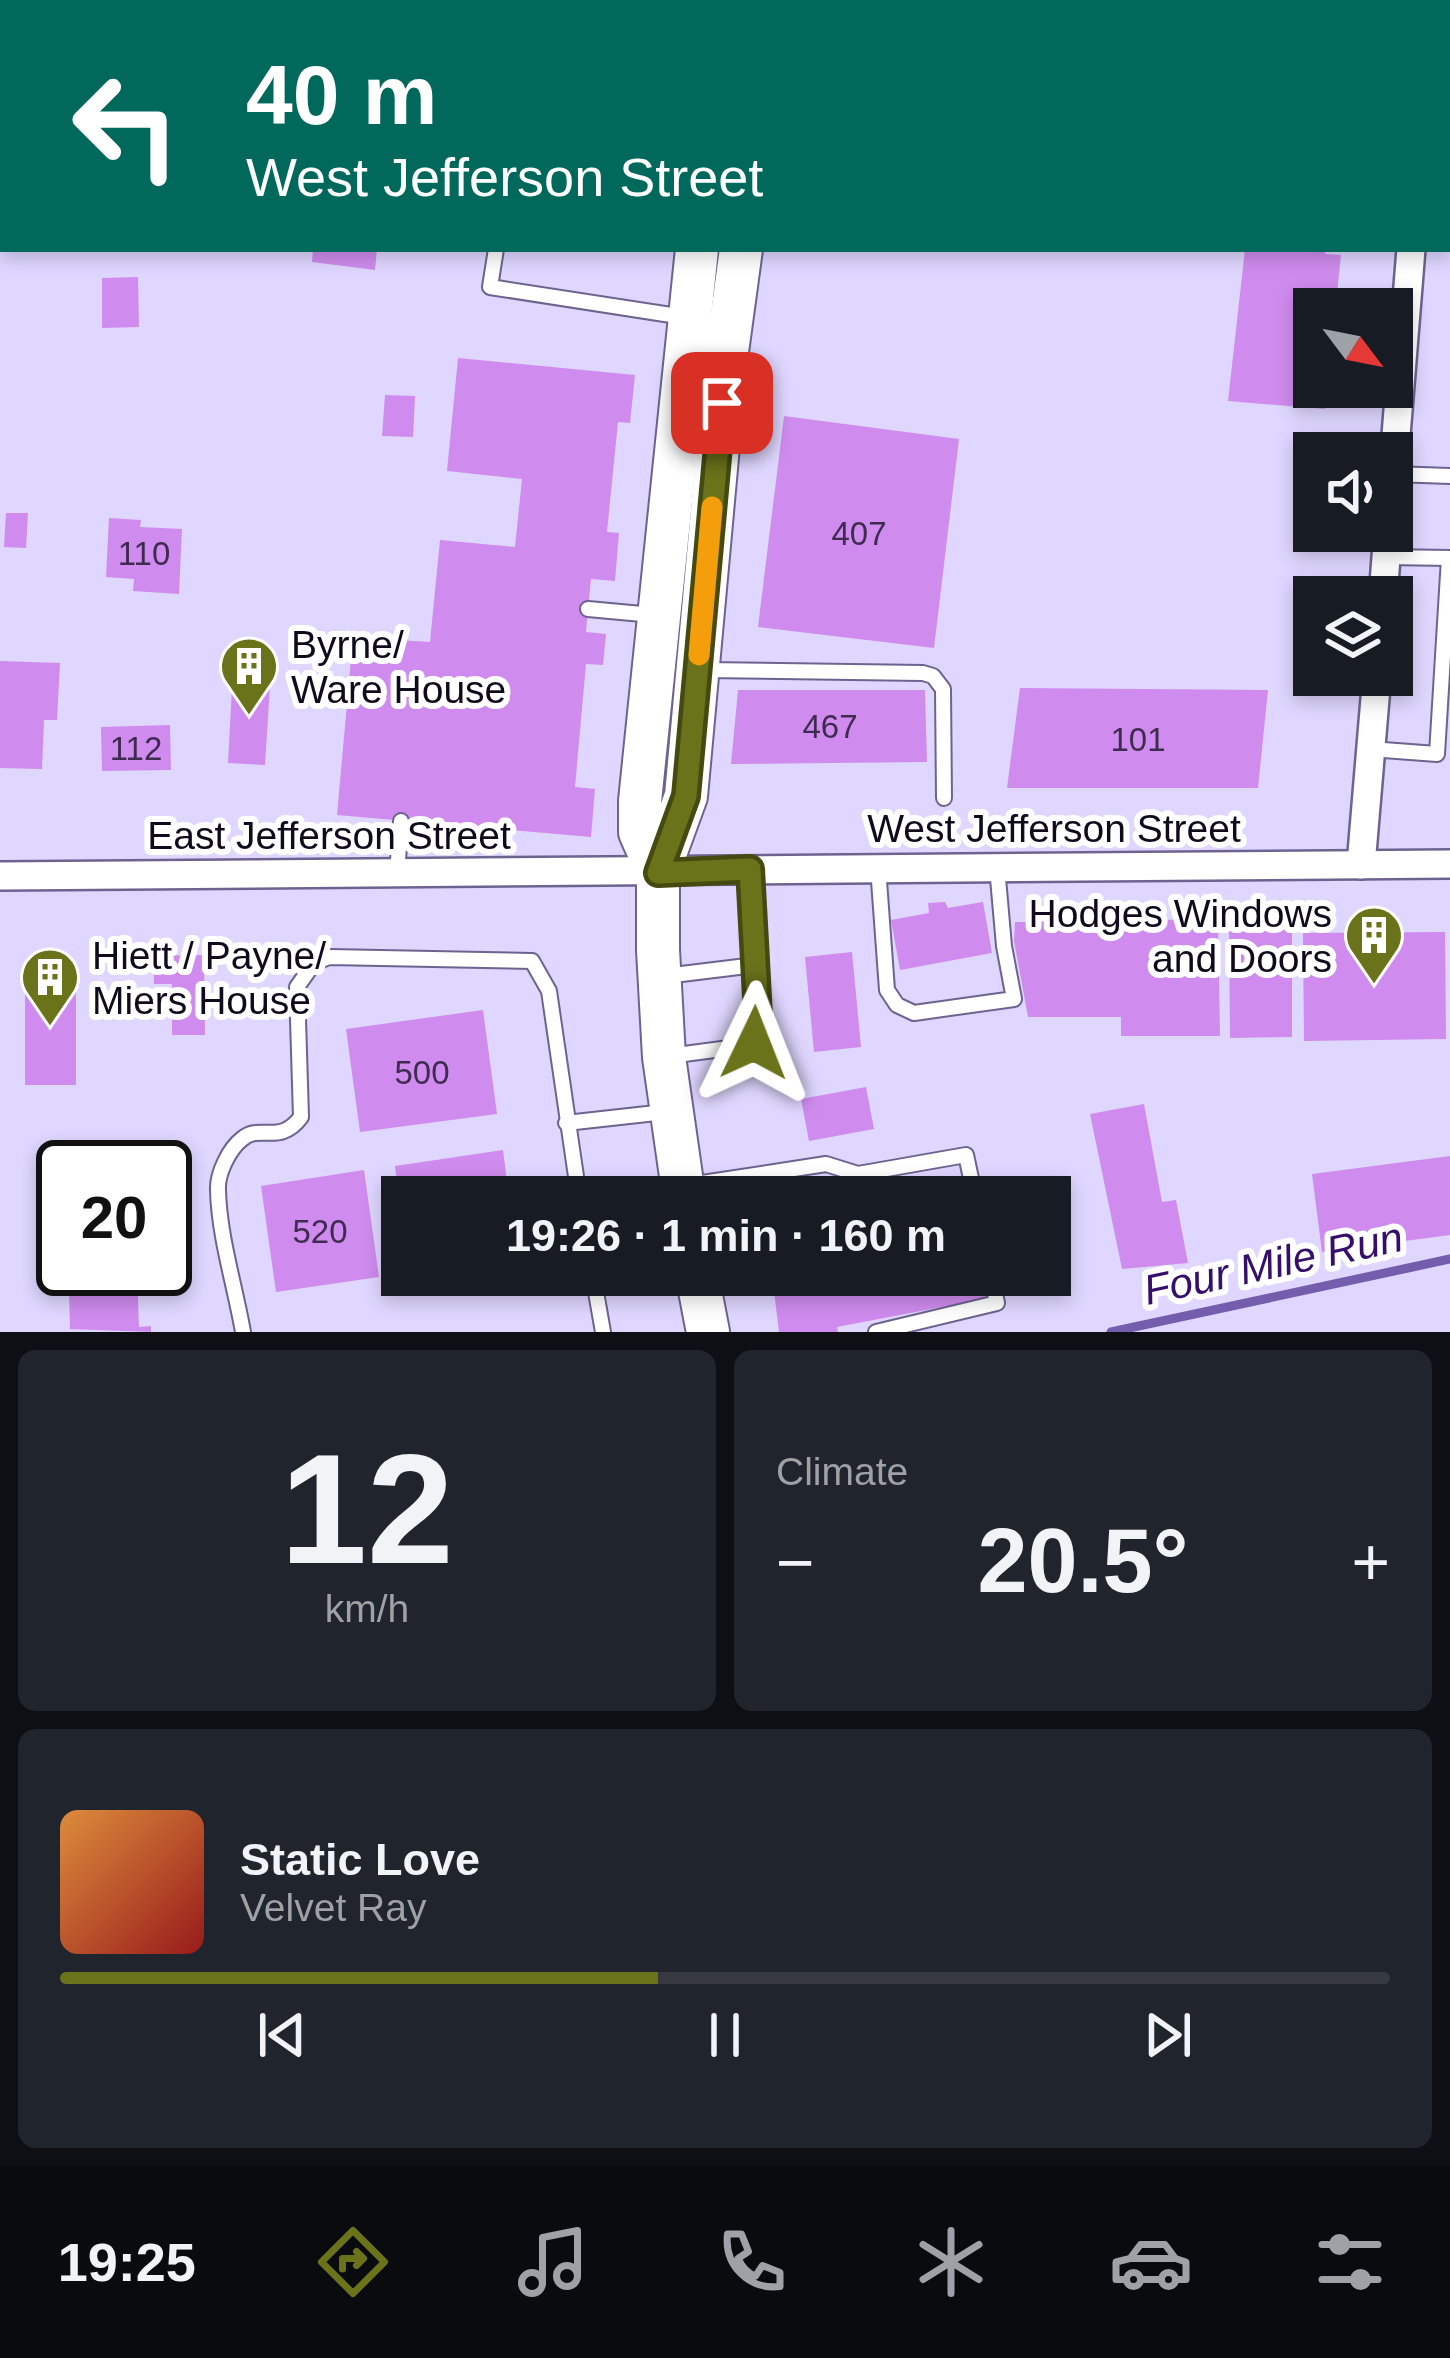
<!DOCTYPE html>
<meta charset="utf-8">
<style>
body{margin:0;font-family:Helvetica,sans-serif;background:#20242c;color:#f1f3f6;height:100vh;display:flex;flex-direction:column;font-size:45px;white-space:nowrap}
*{box-sizing:border-box;margin:0}
p{font-size:39px;color:#9ea1a6}
.icon{flex:none;width:66px;height:66px;fill:none;stroke:currentColor;stroke-width:2;stroke-linecap:round;stroke-linejoin:round}
.map{position:relative;height:1332px;overflow:hidden}
.panel{display:flex;flex-direction:column;gap:18px;padding:18px;background:#0d0f14;flex:1}
.panel>*{flex:none}
.top-card{position:absolute;left:0px;top:0px;width:1452px;height:252px;box-shadow:0 6px 18px #0003;background:#00695c;color:#fff;overflow:hidden}
.needle{width:78px;rotate:122deg}
.buttons{position:absolute;left:1293px;top:288px;display:grid;gap:24px}
.buttons a{display:grid;place-items:center;width:120px;height:120px;border-radius:0px;background:#171b24;box-shadow:0 6px 18px #0003;font-size:60px}
.speed{position:absolute;left:36px;top:1140px;display:flex;gap:24px;font-size:60px;font-weight:700;text-align:center}
.speed>*{display:grid;place-content:center;width:156px;height:156px;border-radius:50%;background:#171b24;box-shadow:0 6px 18px #0003;line-height:1}
.speed .limit{border:6px solid #111;border-radius:18px;background:#fff;color:#111}
.pin{position:absolute;display:grid;place-items:center;width:102px;height:102px;color:#fff;margin:-51px;border-radius:24px;box-shadow:0 6px 18px #0006}
.me{position:absolute;width:132px;margin:-66px;rotate:2deg;stroke-linejoin:round;filter:drop-shadow(0 0 9px #0008)}
.turn{display:flex;align-items:center;gap:42px;height:252px;padding:0 48px;font-size:54px}
.turn .icon{width:156px;height:156px;stroke-width:2.5}
.turn b{display:block;font-size:84px;line-height:102px}
.big{font-size:90px;font-weight:700;line-height:1.1}
.panel .tile{flex:1;display:flex;flex-direction:column;justify-content:center;gap:18px;min-width:0;padding:0 42px;border-radius:18px;background:#20242c}
.panel .dial{align-items:center;gap:0}
.dial b{font-size:156px;line-height:1}
.song{display:flex;align-items:center;gap:36px}
.cover{width:144px;height:144px;border-radius:18px;background:linear-gradient(135deg,hsl(30 70% 55%),hsl(0 70% 35%))}
.played{height:12px;border-radius:6px;background:linear-gradient(90deg,#6a721a 45%,#363941 45%)}
.keys{display:flex;justify-content:space-around;direction:ltr}
.heat{display:flex;justify-content:space-between;align-items:center;font-size:66px;direction:ltr}
.panel .tiles{flex:1;display:grid;gap:18px;grid-template-columns:1fr 1fr}
.tile:last-child{grid-column:span 2}
.trip{position:absolute;left:381px;top:1176px;width:690px;height:120px;border-radius:0px;background:#171b24;box-shadow:0 6px 18px #0003;font-weight:700;line-height:120px;text-align:center}
.dock{display:flex;height:192px;justify-content:space-around;align-items:center;background:#090b0e;color:#9ea1a6}
.dock .icon{width:84px;height:84px}
.dock .selected{color:#6a721a}
.dock b{font-size:54px;color:#f1f3f6}
.map>svg:first-child{display:block}
.lines{fill:none;stroke-linecap:round;stroke-linejoin:round}
.stream{stroke:#735dac;stroke-width:9}
.building{fill:#cf8cee}
.service-casing{stroke:#6e638f;stroke-width:18}
.minor-casing{stroke:#6e638f;stroke-width:32}
.tertiary-casing{stroke:#6e638f;stroke-width:38}
.primary-casing{stroke:#6e638f;stroke-width:46}
.service{stroke:#fff;stroke-width:14}
.minor{stroke:#fff;stroke-width:27}
.tertiary{stroke:#fff;stroke-width:33}
.primary{stroke:#fff;stroke-width:42}
.route-casing{stroke:#454a11;stroke-width:30}
.route{stroke:#6a721a;stroke-width:21}
.slow{stroke:#f59e0b;stroke-width:21}
.labels{text-anchor:middle;stroke-width:12;stroke-linejoin:round;paint-order:stroke}
.number-label{font-size:33px;fill:#402b50}
.poi-label{font-size:39px;fill:#100b1c;stroke:#fefffe;text-anchor:start}
.street-label{font-size:39px;fill:#100b1c;stroke:#fefffe}
.water-label{font-size:42px;font-style:italic;fill:#360f6d;stroke:#fefffe}
</style>
<div class="map">
<svg width="1450" height="1332" viewBox="0 0 1450 1332">
<rect width="100%" height="100%" fill="#dfd7ff"/>
<g class="lines">
<polyline class="stream" points="1111,1332 1450,1259"/>
</g>
<g class="building">
<polygon points="313,249 377,249 375,270 312,262"/>
<polygon points="1245,249 1326,249 1325,254 1341,255 1337,294 1344,294 1343,309 1314,309 1314,387 1327,387 1325,409 1228,401"/>
<polygon points="138,277 139,327 102,328 102,278"/>
<polygon points="458,358 635,375 630,423 618,422 607,532 619,533 615,581 591,579 588,609 586,632 606,634 603,665 586,664 575,787 595,789 591,837 337,815 353,637 430,642 440,540 515,547 522,479 447,471"/>
<polygon points="385,395 415,396 413,437 382,436"/>
<polygon points="784,416 959,439 934,648 758,627"/>
<polygon points="6,513 28,513 26,548 4,547"/>
<polygon points="109,518 141,520 140,527 182,529 179,594 133,591 134,579 106,577"/>
<polygon points="0,661 60,663 57,720 44,720 42,769 0,768"/>
<polygon points="233,669 271,671 265,765 228,763"/>
<polygon points="1020,688 1268,690 1258,788 1007,788"/>
<polygon points="738,690 925,690 927,762 731,764"/>
<polygon points="170,725 171,770 102,771 101,727"/>
<polygon points="945,902 948,908 983,902 992,953 900,970 891,920 929,913 928,903"/>
<polygon points="1218,919 1220,1036 1121,1036 1121,1017 1028,1017 1014,941 1015,922"/>
<polygon points="1292,929 1292,1037 1230,1038 1229,930"/>
<polygon points="1445,932 1446,1039 1304,1041 1303,933"/>
<polygon points="852,952 861,1047 814,1052 805,957"/>
<polygon points="204,955 205,1035 172,1035 172,984 154,984 153,956"/>
<rect x="25" y="970" width="51" height="115"/>
<polygon points="483,1010 497,1114 360,1132 346,1029"/>
<polygon points="866,1087 874,1129 809,1141 801,1099"/>
<polygon points="1144,1104 1162,1202 1176,1200 1188,1263 1122,1269 1090,1114"/>
<polygon points="503,1150 509,1197 399,1197 395,1166"/>
<polygon points="1450,1156 1450,1235 1322,1252 1312,1174"/>
<polygon points="364,1170 379,1277 276,1292 261,1186"/>
<polygon points="816,1178 820,1197 757,1197 756,1188"/>
<polygon points="61,1269 137,1269 139,1327 151,1326 151,1332 70,1329 69,1294 61,1295"/>
<polygon points="772,1275 834,1275 836,1285 887,1275 984,1275 989,1298 837,1327 838,1332 779,1332"/>
</g>
<g class="lines">
<g class="service-casing">
<g id="service">
<polyline points="235,3 235,0"/>
<polyline points="298,3 298,0"/>
<polyline points="437,3 437,0"/>
<polyline points="496,249 490,287 684,317"/>
<polyline points="1393,474 1450,476"/>
<polyline points="1386,557 1450,558"/>
<polyline points="588,609 653,615"/>
<polyline points="704,670 923,673 933,676 943,689 944,798"/>
<polyline points="1370,749 1437,754 1449,558"/>
<polyline points="878,867 887,990 897,1005 914,1013 1014,999 1004,946 997,867"/>
<polyline points="397,873 401,821"/>
<polyline points="665,976 755,965"/>
<polyline points="669,1056 752,1045 759,1038 750,869"/>
<polyline points="566,1123 665,1112"/>
<polyline points="858,1174 862,1197"/>
<polyline points="689,1185 826,1164 858,1174 966,1155 975,1197"/>
<polyline points="593,1275 603,1332"/>
<path d="M243,1332C235,1286 219,1236 218,1190C217,1174 229,1149 242,1139C261,1123 279,1146 301,1117L297,987L314,963L329,957L532,961L549,991L579,1197"/>
<polyline points="876,1332 997,1303 991,1275"/>
</g>
</g>
<g class="minor-casing">
<g id="minor">
<polyline points="1432,3 1433,0"/>
<polyline points="1449,181 1450,182"/>
<polyline points="1392,485 1411,249"/>
<polyline points="1383,597 1388,531"/>
<polyline points="1361,865 1377,675"/>
<polyline points="0,876 1450,864"/>
</g>
</g>
<g class="tertiary-casing">
<polyline id="tertiary" points="0,61 3,60"/>
</g>
<g class="primary-casing">
<g id="primary">
<polyline points="732,3 732,0"/>
<polyline points="776,3 776,0"/>
<polyline points="658,873 640,832 640,801 697,249"/>
<polyline points="684,1197 664,1057 658,950 658,873 686,796 726,359 741,249"/>
<polyline points="697,1275 708,1332"/>
</g>
</g>
<use href="#service" class="service"/>
<use href="#minor" class="minor"/>
<use href="#tertiary" class="tertiary"/>
<use href="#primary" class="primary"/>
</g>
<g class="lines">
<g class="route-casing">
<polyline id="route" points="722,403 686,796 658,873 750,869 759,1034 754,1043"/>
</g>
<use href="#route" class="route"/>
<polyline class="slow" points="699,655 712,507"/>
</g>
<defs>
<g id="building-pin" transform="scale(3)"><path d="M0 17L-7.5 6A9.5 9.5 0 1 1 7.5 6Z" fill="#6a721a" stroke="#fefffe"/><path d="M-4-6H4V6H1V3H-1V6H-4ZM-2.5-4.3h1.7v1.8h-1.7ZM.8-4.3h1.7v1.8H.8ZM-2.5-1h1.7V.8h-1.7ZM.8-1h1.7V.8H.8Z" fill="#fff"/></g>
</defs>
<g fill-rule="evenodd">
<use href="#building-pin" x="249" y="666"/>
<use href="#building-pin" x="1374" y="935"/>
<use href="#building-pin" x="50" y="977"/>
</g>
<g class="labels">
<g class="number-label">
<text x="859" y="545">407</text>
<text x="144" y="565">110</text>
<text x="830" y="738">467</text>
<text x="1138" y="751">101</text>
<text x="136" y="760">112</text>
<text x="422" y="1084">500</text>
<text x="320" y="1243">520</text>
</g>
<g class="poi-label">
<text x="291" y="658">Byrne/<tspan x="291" dy="45">Ware House</tspan></text>
<text x="1332" y="927" text-anchor="end">Hodges Windows<tspan x="1332" dy="45">and Doors</tspan></text>
<text x="92" y="969">Hiett / Payne/<tspan x="92" dy="45">Miers House</tspan></text>
</g>
<g class="street-label">
<text x="1054" y="842">West Jefferson Street</text>
<text x="329" y="849">East Jefferson Street</text>
</g>
<g class="water-label">
<text transform="translate(1273 1263) rotate(-12)" y="15">Four Mile Run</text>
</g>
</g>
</svg>
<div class="buttons">
<a><svg class="needle" viewBox="-14 -14 28 28"><path d="M0-13l5 13h-10z" fill="#e53935"/><path d="M0 13l5-13h-10z" fill="#9ea1a6"/></svg></a>
<a><svg class="icon" aria-label="sound" viewBox="0 0 24 24"><path d="M4 9h4l5-4v14l-5-4H4zM17 9q2 3 0 6"/></svg></a>
<a><svg class="icon" aria-label="layers" viewBox="0 0 24 24"><path d="M12 4l9 5-9 5-9-5zM3 14l9 5 9-5"/></svg></a>
</div>
<div class="speed"><div class="limit">20</div></div>
<div class="pin" style="left:722px;top:403px;background:#d93025"><svg class="icon" aria-label="arrive" viewBox="0 0 24 24"><path d="M6 21V4h12l-3 4 3 4H6"/></svg></div>
<svg class="me" style="left:754px;top:1043px" viewBox="-20 -20 40 40"><path d="M0-17L14 15 0 8-14 15z" fill="#6a721a" stroke="#fff" stroke-width="4"/></svg>
<div class="trip">19:26 · 1 min · 160 m</div>
<div class="top-card">
<div class="turn"><svg class="icon" aria-label="left" viewBox="0 0 24 24"><path d="M17 20v-9H6M10 6l-5 5 5 5"/></svg><div><b>40 m</b>West Jefferson Street</div></div>
</div>
</div>
<section class="panel">
<div class="tiles">
<div class="tile dial"><b>12</b><p>km/h</p></div>
<div class="tile"><p>Climate</p>
<div class="heat"><a>−</a><b class="big">20.5°</b><a>+</a></div>
</div>
<div class="tile">
<div class="song"><i class="cover"></i><div><b>Static Love</b><p>Velvet Ray</p></div></div>
<div class="played"></div>
<div class="keys"><svg class="icon" aria-label="previous" viewBox="0 0 24 24"><path d="M18 5L8 12l10 7zM5 5v14"/></svg><svg class="icon" aria-label="pause" viewBox="0 0 24 24"><path d="M8 5v14M16 5v14"/></svg><svg class="icon" aria-label="next" viewBox="0 0 24 24"><path d="M6 5l10 7-10 7zM19 5v14"/></svg></div>
</div>
</div>
</section>
<nav class="dock">
<b>19:25</b>
<svg class="icon selected" aria-label="directions" viewBox="0 0 24 24"><path d="M12 3l9 9-9 9-9-9zM9 14v-3h6M13 9l2 2-2 2"/></svg>
<svg class="icon" aria-label="music" viewBox="0 0 24 24"><path d="M9 18V5l10-2v13"/><circle cx="6" cy="18" r="3"/><circle cx="16" cy="16" r="3"/></svg>
<svg class="icon" aria-label="phone" viewBox="0 0 24 24"><path d="M5 4h4l2 5-3 2q2 4 5 5l2-3 5 2v4C11 20 4 13 5 4z"/></svg>
<svg class="icon" aria-label="climate" viewBox="0 0 24 24"><path d="M12 3v18M4 7l16 10M4 17L20 7"/></svg>
<svg class="icon" aria-label="car" viewBox="0 0 24 24"><path d="M5 17H2v-5l4-1 3-4h7l3 4 3 1v5h-3M9 17h6M6 11h13"/><circle cx="7" cy="17" r="2"/><circle cx="17" cy="17" r="2"/></svg>
<svg class="icon" aria-label="filters" viewBox="0 0 24 24"><path d="M4 7h16M4 17h16"/><circle cx="9" cy="7" r="2"/><circle cx="15" cy="17" r="2"/></svg>
</nav>
